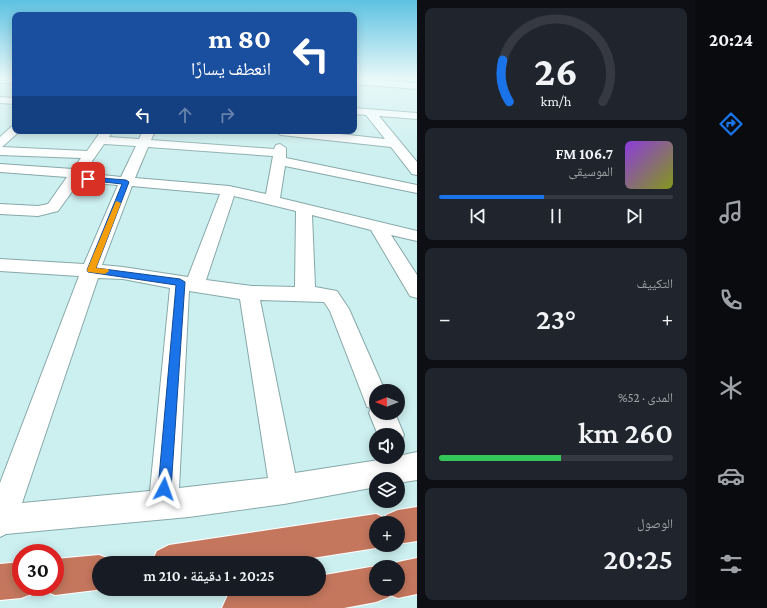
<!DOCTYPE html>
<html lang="ar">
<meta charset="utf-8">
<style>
body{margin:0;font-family:"Crimson Pro","Noto Naskh Arabic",serif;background:#20242c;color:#f1f3f6;direction:rtl;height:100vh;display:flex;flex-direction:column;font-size:15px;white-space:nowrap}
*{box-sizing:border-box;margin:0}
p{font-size:13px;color:#9ea1a6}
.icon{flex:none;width:22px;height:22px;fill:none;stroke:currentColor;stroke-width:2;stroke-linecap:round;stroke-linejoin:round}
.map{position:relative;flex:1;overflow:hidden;direction:ltr}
.drawer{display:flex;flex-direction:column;gap:8px;padding:8px;background:#0d0f14;width:278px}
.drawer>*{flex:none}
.banner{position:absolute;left:12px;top:12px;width:345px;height:122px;border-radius:8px;box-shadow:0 2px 10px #0003;direction:rtl;background:#1a4fa0;color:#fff;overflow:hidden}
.needle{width:26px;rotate:270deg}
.controls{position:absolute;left:369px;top:384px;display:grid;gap:8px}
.controls a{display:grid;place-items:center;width:36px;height:36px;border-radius:50%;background:#171b24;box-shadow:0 2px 10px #0003;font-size:20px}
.speed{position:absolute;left:12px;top:544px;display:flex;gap:8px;font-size:20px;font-weight:700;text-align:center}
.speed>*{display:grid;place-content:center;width:52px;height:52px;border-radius:50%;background:#171b24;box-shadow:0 2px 10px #0003;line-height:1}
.speed .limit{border:6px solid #d22;background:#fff;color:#111}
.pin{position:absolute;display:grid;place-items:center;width:34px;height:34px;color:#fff;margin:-17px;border-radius:8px;box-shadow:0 2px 6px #0006}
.me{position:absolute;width:44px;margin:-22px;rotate:4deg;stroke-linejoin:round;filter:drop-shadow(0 0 3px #0008)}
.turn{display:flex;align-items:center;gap:14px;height:84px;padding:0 20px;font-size:18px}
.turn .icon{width:52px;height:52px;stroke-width:2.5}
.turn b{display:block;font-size:28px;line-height:34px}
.lanes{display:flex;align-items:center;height:38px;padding:0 20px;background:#0003;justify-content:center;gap:20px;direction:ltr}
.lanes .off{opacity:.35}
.big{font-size:30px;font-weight:600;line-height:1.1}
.drawer .tile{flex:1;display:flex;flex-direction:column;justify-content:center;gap:6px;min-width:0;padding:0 14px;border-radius:8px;background:#20242c}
.drawer .dial{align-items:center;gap:0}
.dial svg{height:104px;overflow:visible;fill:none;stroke:#363941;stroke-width:7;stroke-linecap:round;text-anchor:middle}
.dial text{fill:#f1f3f6;stroke:none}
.song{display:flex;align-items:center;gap:12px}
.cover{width:48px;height:48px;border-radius:6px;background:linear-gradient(135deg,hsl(270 70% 55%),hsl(70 70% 35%))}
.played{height:4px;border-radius:2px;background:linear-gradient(90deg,#1a73e8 45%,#363941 45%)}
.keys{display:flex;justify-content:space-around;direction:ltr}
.heat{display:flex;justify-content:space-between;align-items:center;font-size:22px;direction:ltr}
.charge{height:6px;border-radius:3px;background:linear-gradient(90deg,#34c759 52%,#363941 0)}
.trip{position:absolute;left:92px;top:556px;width:234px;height:40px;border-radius:20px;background:#171b24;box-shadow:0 2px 10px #0003;font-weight:600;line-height:40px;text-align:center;direction:rtl}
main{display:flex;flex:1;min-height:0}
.tabs{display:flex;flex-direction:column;width:72px;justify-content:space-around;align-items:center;background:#090b0e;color:#9ea1a6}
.tabs .icon{width:28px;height:28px}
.tabs .current{color:#1a73e8}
.tabs b{font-size:18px;color:#f1f3f6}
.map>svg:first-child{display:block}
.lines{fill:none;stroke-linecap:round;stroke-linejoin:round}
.street-casing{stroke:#87a8a8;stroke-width:2}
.highway-casing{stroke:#fff;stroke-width:2}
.street{fill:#fff;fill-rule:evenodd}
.highway{fill:#c5775e;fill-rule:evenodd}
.route{fill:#1a73e8;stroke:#114b97}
.slow{fill:#f59e0b}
</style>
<main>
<nav class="tabs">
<b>20:24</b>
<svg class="icon current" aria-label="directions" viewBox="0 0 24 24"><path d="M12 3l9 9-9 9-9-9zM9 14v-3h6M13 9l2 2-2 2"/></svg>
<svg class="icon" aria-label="music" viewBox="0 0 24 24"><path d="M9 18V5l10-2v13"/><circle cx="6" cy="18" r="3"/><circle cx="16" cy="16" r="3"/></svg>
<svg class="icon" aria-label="phone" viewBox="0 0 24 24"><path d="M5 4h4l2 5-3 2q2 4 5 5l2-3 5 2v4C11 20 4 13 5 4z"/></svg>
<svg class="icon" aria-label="climate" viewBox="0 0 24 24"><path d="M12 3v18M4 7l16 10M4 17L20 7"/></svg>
<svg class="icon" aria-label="car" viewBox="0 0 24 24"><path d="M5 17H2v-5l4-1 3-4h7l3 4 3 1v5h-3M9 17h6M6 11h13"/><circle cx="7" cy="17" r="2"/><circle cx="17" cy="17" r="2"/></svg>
<svg class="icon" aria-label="filters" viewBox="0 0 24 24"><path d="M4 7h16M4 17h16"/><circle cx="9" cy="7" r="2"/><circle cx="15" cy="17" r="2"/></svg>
</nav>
<section class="drawer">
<div class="tile dial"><svg viewBox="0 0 100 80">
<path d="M14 69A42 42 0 1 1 86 69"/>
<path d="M14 69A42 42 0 0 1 9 37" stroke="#1a73e8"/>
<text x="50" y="56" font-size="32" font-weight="700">26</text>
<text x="50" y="72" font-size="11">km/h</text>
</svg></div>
<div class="tile">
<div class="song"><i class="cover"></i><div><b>106.7 FM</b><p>الموسيقى</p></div></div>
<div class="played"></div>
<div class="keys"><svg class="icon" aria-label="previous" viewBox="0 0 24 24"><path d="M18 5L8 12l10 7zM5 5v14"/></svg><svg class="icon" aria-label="pause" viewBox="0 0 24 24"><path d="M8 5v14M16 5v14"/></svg><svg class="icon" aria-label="next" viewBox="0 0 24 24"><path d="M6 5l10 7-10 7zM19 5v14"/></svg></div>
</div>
<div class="tile"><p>التكييف</p>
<div class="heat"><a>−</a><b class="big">23°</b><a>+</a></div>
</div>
<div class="tile"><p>المدى · 52%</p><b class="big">260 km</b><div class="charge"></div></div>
<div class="tile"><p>الوصول</p><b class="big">20:25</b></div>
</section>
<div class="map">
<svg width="417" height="608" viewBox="0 0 417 608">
<rect width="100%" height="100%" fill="#ccefef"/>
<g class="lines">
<g class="street-casing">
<g id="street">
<rect x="0" y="77" width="15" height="6"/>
<polygon points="354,78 417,83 417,89 354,84"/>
<polygon points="0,97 15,98 15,104 0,103"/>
<polygon points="354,108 417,113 417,119 379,116 417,162 417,175 412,174 391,147 281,135 275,131 313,131 385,139 366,115 354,114"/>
<path d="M15,126V131H20L2,147L87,151L101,131H113L109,137L139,139L143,131H155L151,140L274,149L276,145L280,144L286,148V158L417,185V193L285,166L280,198L417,231V241L391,235L417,275V298L410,296L371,230L312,215L315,287L337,291L349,309L385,391H376V413H395L404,435L400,444L398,445V435H378L369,413L371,408L367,407L364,399L330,311L324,302L260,300L295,473L398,457V456L417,452V480L398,483V479H376V487L284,504L189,517L6,534L0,537V483L79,276L0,271V259L84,264L118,185L79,182L58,211L38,216L0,214V204L38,206L48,204L67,177L0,172V164L73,169L81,158L0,155V137L11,127ZM104,144L136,146L121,177L84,173ZM148,147L273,156L266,194L229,186L135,178ZM132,186L220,194L188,277L123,267L102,265ZM234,196L296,211L295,287L252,286L206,280ZM98,278L123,279L170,288L150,491L22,503ZM189,291L240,299L268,478L179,488Z"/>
</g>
</g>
<g class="highway-casing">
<g id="highway">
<polygon points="417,507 417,541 398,544 398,523 376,523 376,545 383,545 376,548 280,563 151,563 157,551 169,545 376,514 385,518 386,515 398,510"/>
<polygon points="99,555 112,560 113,563 99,563 99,589 104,589 55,595 42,590 41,587 55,587 55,559"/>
<polygon points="417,558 417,594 398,598 390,595 389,597 376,602 344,608 222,608 228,595 242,589 319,589 319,576 376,566 379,567 376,567 376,589 398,589 398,567 386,567 398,562"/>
<polygon points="21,562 21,587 36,587 34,593 21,598 0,600 0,564"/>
</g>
</g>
<use href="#street" class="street"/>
<use href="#highway" class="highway"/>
</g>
<linearGradient id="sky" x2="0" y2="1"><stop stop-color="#5dc2e2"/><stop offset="0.48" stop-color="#e8f8f8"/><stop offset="1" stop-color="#e8f8f8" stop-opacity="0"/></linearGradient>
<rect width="417" height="162" fill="url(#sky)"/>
<polygon class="route" points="88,177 126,180 129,182 96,268 180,279 185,282 171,489 169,493 164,495 159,493 158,489 176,285 88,272 87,270 122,184 86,180 85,179"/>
<polygon class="slow" points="116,201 121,203 96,268 108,269 109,271 105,274 88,272 87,270"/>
</svg>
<div class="controls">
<a><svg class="needle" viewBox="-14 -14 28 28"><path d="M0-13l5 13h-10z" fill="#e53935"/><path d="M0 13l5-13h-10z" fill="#9ea1a6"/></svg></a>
<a><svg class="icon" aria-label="sound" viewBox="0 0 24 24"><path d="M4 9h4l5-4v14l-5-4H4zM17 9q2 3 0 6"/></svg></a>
<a><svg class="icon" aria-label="layers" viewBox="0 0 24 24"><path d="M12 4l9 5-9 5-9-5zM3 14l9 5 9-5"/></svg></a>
<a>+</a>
<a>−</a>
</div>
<div class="speed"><div class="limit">30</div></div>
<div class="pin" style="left:88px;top:179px;background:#d93025"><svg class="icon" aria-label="arrive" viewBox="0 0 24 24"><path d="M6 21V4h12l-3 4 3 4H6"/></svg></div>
<svg class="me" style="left:164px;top:489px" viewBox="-20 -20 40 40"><path d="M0-17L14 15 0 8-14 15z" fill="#1a73e8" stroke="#fff" stroke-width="4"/></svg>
<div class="trip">20:25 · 1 دقيقة · 210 m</div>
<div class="banner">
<div class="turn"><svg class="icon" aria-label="left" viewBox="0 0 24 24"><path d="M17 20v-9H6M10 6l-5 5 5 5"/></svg><div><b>80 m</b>انعطف يسارًا</div></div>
<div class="lanes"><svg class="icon" aria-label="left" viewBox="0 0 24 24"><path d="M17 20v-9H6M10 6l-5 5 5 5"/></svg><svg class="icon off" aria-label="ahead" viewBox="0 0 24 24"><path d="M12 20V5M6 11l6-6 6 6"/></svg><svg class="icon off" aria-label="right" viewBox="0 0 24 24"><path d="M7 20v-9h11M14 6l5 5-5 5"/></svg></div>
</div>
</div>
</main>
